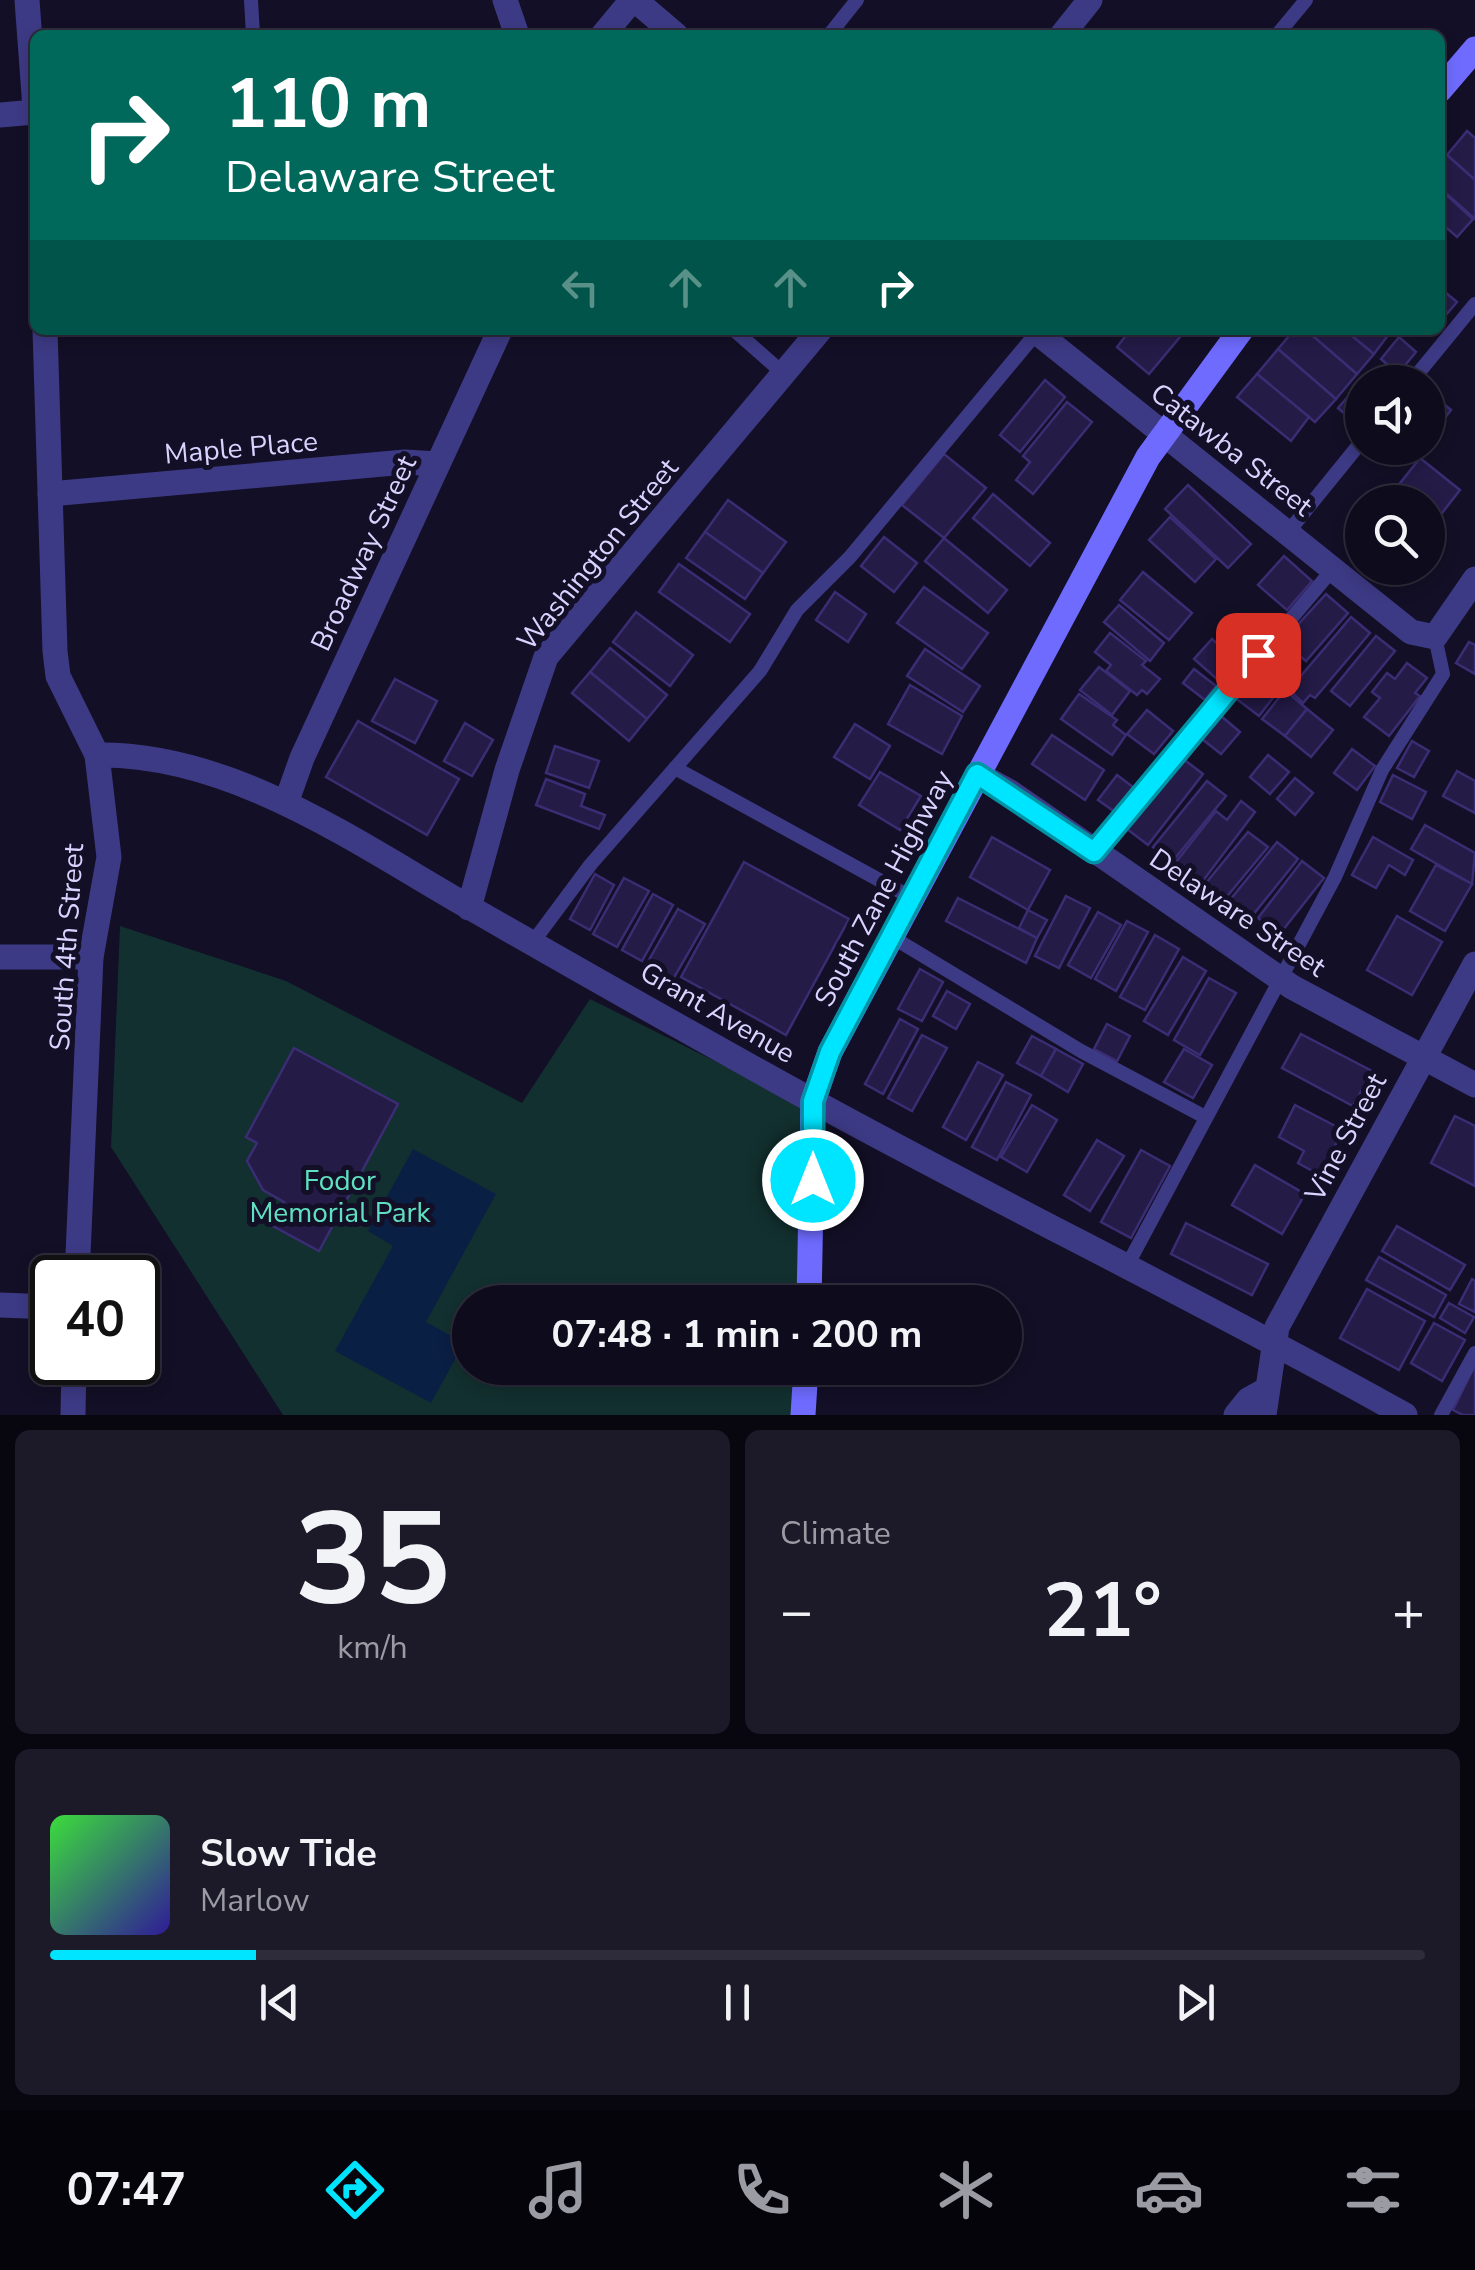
<!DOCTYPE html>
<meta charset="utf-8">
<style>
body{margin:0;font-family:"Nunito Sans",sans-serif;background:#1c1929;color:#f1f3f6;height:100vh;display:flex;flex-direction:column;font-size:38px;white-space:nowrap}
*{box-sizing:border-box;margin:0}
p{font-size:32px;color:#9b9ba3}
.icon{flex:none;width:55px;height:55px;fill:none;stroke:currentColor;stroke-width:2;stroke-linecap:round;stroke-linejoin:round}
.map{position:relative;height:1415px;overflow:hidden}
.details{display:flex;flex-direction:column;gap:15px;padding:15px;background:#08060f;flex:1}
.details>*{flex:none}
.banner{position:absolute;left:30px;top:30px;width:1415px;height:305px;border-radius:15px;box-shadow:0 5px 15px #0003,0 0 0 2px #2e2b3b;background:#00695c;color:#fff;overflow:hidden}
.buttons{position:absolute;left:1345px;top:365px;display:grid;gap:20px}
.buttons a{display:grid;place-items:center;width:100px;height:100px;border-radius:50%;background:#0e0b1c;box-shadow:0 5px 15px #0003,0 0 0 2px #2e2b3b;font-size:50px}
.speed{position:absolute;left:30px;top:1255px;display:flex;gap:20px;font-size:50px;font-weight:700;text-align:center}
.speed>*{display:grid;place-content:center;width:130px;height:130px;border-radius:50%;background:#0e0b1c;box-shadow:0 5px 15px #0003,0 0 0 2px #2e2b3b;line-height:1}
.speed .limit{border:5px solid #111;border-radius:15px;background:#fff;color:#111}
.pin{position:absolute;display:grid;place-items:center;width:85px;height:85px;color:#fff;margin:-42px;border-radius:20px;box-shadow:0 5px 15px #0006}
.me{position:absolute;width:110px;margin:-55px;rotate:0deg;stroke-linejoin:round;filter:drop-shadow(0 0 8px #0008)}
.turn{display:flex;align-items:center;gap:35px;height:210px;padding:0 30px;font-size:45px}
.turn .icon{width:130px;height:130px;stroke-width:2.5}
.turn b{display:block;font-size:70px;line-height:85px}
.lanes{display:flex;align-items:center;height:95px;padding:0 30px;background:#0003;justify-content:center;gap:50px;direction:ltr}
.lanes .off{opacity:.35}
.big{font-size:75px;font-weight:700;line-height:1.1}
.details .widget{flex:1;display:flex;flex-direction:column;justify-content:center;gap:15px;min-width:0;padding:0 35px;border-radius:15px;background:#1c1929}
.details .dial{align-items:center;gap:0}
.dial b{font-size:130px;line-height:1}
.song{display:flex;align-items:center;gap:30px}
.cover{width:120px;height:120px;border-radius:15px;background:linear-gradient(135deg,hsl(120 70% 55%),hsl(250 70% 35%))}
.played{height:10px;border-radius:5px;background:linear-gradient(90deg,#00e5ff 15%,#2e2b3b 15%)}
.keys{display:flex;justify-content:space-around;direction:ltr}
.heat{display:flex;justify-content:space-between;align-items:center;font-size:55px;direction:ltr}
.details .tiles{flex:1;display:grid;gap:15px;grid-template-columns:1fr 1fr}
.widget:last-child{grid-column:span 2}
.trip{position:absolute;left:452px;top:1285px;width:570px;height:100px;border-radius:50px;background:#0e0b1c;box-shadow:0 5px 15px #0003,0 0 0 2px #2e2b3b;font-weight:700;line-height:100px;text-align:center}
.tab-bar{display:flex;height:160px;justify-content:space-around;align-items:center;background:#06040b;color:#9b9ba3}
.tab-bar .icon{width:70px;height:70px}
.tab-bar .selected{color:#00e5ff}
.tab-bar b{font-size:45px;color:#f1f3f6}
.map>svg:first-child{display:block}
.green{fill:#12302f}
.water{fill:#0a1f44}
.building{fill:#241b47;stroke:#3b2d73;stroke-width:2.5}
.lines{fill:none;stroke-linecap:round;stroke-linejoin:round}
.lane{stroke:#3d3a85;stroke-width:14}
.street{stroke:#3d3a85;stroke-width:25}
.secondary{stroke:#6f6bff;stroke-width:25}
.route-casing{stroke:#0095a6;stroke-width:25}
.route{stroke:#00e5ff;stroke-width:18}
.labels{text-anchor:middle;stroke-width:10;stroke-linejoin:round;paint-order:stroke}
.street-label{font-size:28px;fill:#d9d4ff;stroke:#130f26}
.park-label{font-size:28px;fill:#5fe0c0;stroke:#130f26}
</style>
<div class="map">
<svg width="1475" height="1415" viewBox="0 0 1475 1415">
<rect width="100%" height="100%" fill="#130f26"/>
<polygon class="green" points="120,926 286,981 522,1103 590,999 813,1110 803,1302 470,1302 470,1368 799,1368 796,1415 283,1415 111,1147"/>
<polygon class="water" points="413,1149 496,1194 426,1322 464,1343 431,1403 335,1351 393,1246 368,1231"/>
<g class="building">
<polygon points="1467,131 1475,138 1475,180 1447,155"/>
<polygon points="1447,155 1475,180 1475,219 1440,188 1440,163"/>
<polygon points="1440,189 1473,219 1457,237 1440,222"/>
<polygon points="1440,288 1457,302 1445,316 1440,312"/>
<polygon points="1123,330 1184,330 1185,331 1149,374 1117,347 1127,334"/>
<polygon points="1294,330 1306,330 1357,374 1336,399 1278,349"/>
<polygon points="1306,330 1345,330 1374,354 1357,374"/>
<polygon points="1345,330 1392,330 1374,354"/>
<polygon points="1399,337 1416,352 1398,374 1381,359"/>
<polygon points="1278,349 1336,399 1315,422 1257,374"/>
<polygon points="1257,374 1309,417 1291,441 1237,397"/>
<polygon points="1045,380 1065,397 1020,452 1000,435"/>
<polygon points="1361,382 1362,420 1358,425 1338,408"/>
<polygon points="1428,391 1451,410 1428,440"/>
<polygon points="1067,402 1092,422 1033,494 1016,480 1030,462 1023,456"/>
<polygon points="944,454 986,488 944,538 902,505"/>
<polygon points="1420,458 1460,490 1428,531 1428,502 1385,502"/>
<polygon points="1188,485 1251,544 1228,568 1165,509"/>
<polygon points="993,494 1050,543 1030,566 973,518"/>
<polygon points="728,500 786,542 763,573 705,532"/>
<polygon points="1170,517 1216,559 1195,582 1149,540"/>
<polygon points="705,532 763,573 745,599 686,558"/>
<polygon points="884,537 917,563 894,592 861,566"/>
<polygon points="944,538 1007,590 988,613 925,561"/>
<polygon points="1284,556 1312,581 1287,610 1258,585"/>
<polygon points="679,564 750,614 730,642 659,592"/>
<polygon points="1143,572 1192,613 1169,640 1120,600"/>
<polygon points="924,587 988,633 962,669 897,623"/>
<polygon points="835,592 866,614 848,642 816,620"/>
<polygon points="1326,594 1348,613 1306,661 1282,642"/>
<polygon points="1119,605 1164,643 1150,661 1104,622"/>
<polygon points="636,612 693,655 670,686 613,642"/>
<polygon points="1351,617 1370,633 1315,698 1310,695 1303,703 1289,690"/>
<polygon points="1110,633 1146,661 1142,665 1160,679 1147,694 1142,690 1137,695 1106,671 1111,665 1095,652"/>
<polygon points="1376,636 1395,651 1350,706 1331,691"/>
<polygon points="1212,639 1236,660 1218,680 1194,659"/>
<polygon points="1469,642 1475,645 1475,674 1456,663"/>
<polygon points="610,648 667,695 647,719 590,672"/>
<polygon points="925,649 980,686 963,712 907,676"/>
<polygon points="1407,663 1427,678 1415,693 1420,696 1389,736 1364,717 1380,698 1372,692 1387,673 1395,679"/>
<polygon points="1099,667 1130,691 1112,715 1080,690"/>
<polygon points="1194,669 1216,686 1205,700 1183,683"/>
<polygon points="1254,671 1279,690 1259,716 1234,697"/>
<polygon points="590,672 647,719 629,741 572,693"/>
<polygon points="395,679 437,701 415,743 372,721"/>
<polygon points="910,685 962,716 942,754 888,724"/>
<polygon points="1285,690 1307,709 1285,736 1262,719"/>
<polygon points="1079,694 1117,720 1113,725 1126,735 1112,755 1061,719"/>
<polygon points="1307,709 1333,730 1311,757 1285,736"/>
<polygon points="1147,710 1173,731 1154,754 1127,734"/>
<polygon points="1221,716 1240,732 1221,754 1202,739"/>
<polygon points="358,721 459,779 427,835 326,777"/>
<polygon points="465,723 493,740 472,776 444,761"/>
<polygon points="855,724 890,746 870,779 834,757"/>
<polygon points="1052,735 1104,770 1085,800 1032,764"/>
<polygon points="1412,741 1429,751 1414,777 1397,768"/>
<polygon points="555,746 599,761 589,788 546,773"/>
<polygon points="1352,749 1375,766 1357,790 1334,773"/>
<polygon points="1268,755 1289,772 1270,794 1250,777"/>
<polygon points="1182,758 1203,774 1148,845 1127,829"/>
<polygon points="1457,771 1475,781 1475,813 1443,796"/>
<polygon points="880,772 921,796 900,830 859,805"/>
<polygon points="1117,775 1133,787 1115,812 1098,800"/>
<polygon points="1393,775 1426,792 1412,819 1380,802"/>
<polygon points="1295,778 1313,793 1295,815 1277,799"/>
<polygon points="546,779 585,794 581,806 605,815 599,829 536,805"/>
<polygon points="1207,781 1226,796 1172,862 1153,847"/>
<polygon points="1241,801 1255,812 1202,882 1176,862 1216,811 1227,820"/>
<polygon points="1425,825 1475,853 1472,884 1411,849"/>
<polygon points="1248,832 1268,847 1224,900 1205,884"/>
<polygon points="992,837 1050,870 1028,910 970,877"/>
<polygon points="1373,837 1413,860 1405,875 1389,865 1376,888 1352,875"/>
<polygon points="1277,842 1298,859 1252,916 1230,900"/>
<polygon points="1302,861 1324,878 1279,935 1258,918"/>
<polygon points="744,862 849,919 786,1035 681,977"/>
<polygon points="1436,865 1472,884 1445,931 1410,911"/>
<polygon points="595,874 614,885 590,930 570,919"/>
<polygon points="624,878 649,891 617,947 593,934"/>
<polygon points="653,894 673,905 642,961 622,950"/>
<polygon points="1066,896 1090,908 1059,968 1035,956"/>
<polygon points="958,898 1037,938 1026,963 946,921"/>
<polygon points="678,909 705,924 672,981 646,965"/>
<polygon points="1028,910 1047,920 1037,938 1019,928"/>
<polygon points="1098,912 1121,925 1091,978 1068,965"/>
<polygon points="1397,916 1442,942 1412,995 1367,970"/>
<polygon points="1127,921 1148,932 1116,991 1095,979"/>
<polygon points="1155,935 1179,949 1145,1010 1120,997"/>
<polygon points="1183,957 1206,971 1168,1035 1144,1021"/>
<polygon points="920,969 943,982 922,1021 898,1009"/>
<polygon points="1209,978 1236,993 1200,1055 1174,1040"/>
<polygon points="947,991 970,1004 956,1029 933,1016"/>
<polygon points="900,1019 918,1029 883,1094 865,1084"/>
<polygon points="1107,1024 1130,1036 1117,1061 1094,1049"/>
<polygon points="1301,1034 1372,1071 1353,1106 1282,1068"/>
<polygon points="922,1035 947,1048 912,1111 888,1098"/>
<polygon points="1032,1036 1056,1049 1041,1076 1017,1063"/>
<polygon points="294,1048 398,1104 319,1251 271,1225 284,1202 263,1190 247,1161 257,1143 246,1137"/>
<polygon points="1056,1049 1083,1064 1068,1092 1041,1076"/>
<polygon points="1184,1049 1212,1065 1193,1098 1164,1082"/>
<polygon points="978,1062 1003,1075 966,1140 943,1127"/>
<polygon points="1006,1082 1031,1095 997,1160 972,1147"/>
<polygon points="1032,1105 1057,1120 1027,1172 1001,1157"/>
<polygon points="1295,1105 1343,1130 1320,1175 1298,1163 1304,1151 1279,1137"/>
<polygon points="1455,1116 1475,1126 1475,1186 1431,1163"/>
<polygon points="1097,1140 1124,1156 1090,1211 1064,1195"/>
<polygon points="1141,1150 1170,1166 1131,1238 1101,1222"/>
<polygon points="1255,1165 1305,1194 1282,1234 1232,1205"/>
<polygon points="1186,1223 1268,1264 1252,1295 1171,1254"/>
<polygon points="1397,1226 1465,1265 1450,1290 1382,1251"/>
<polygon points="1379,1257 1446,1295 1434,1317 1366,1280"/>
<polygon points="1472,1279 1475,1281 1475,1312 1459,1304"/>
<polygon points="1367,1289 1425,1321 1399,1370 1340,1338"/>
<polygon points="1449,1303 1474,1317 1465,1333 1440,1318"/>
<polygon points="1434,1323 1465,1340 1442,1381 1411,1363"/>
<polygon points="1475,1365 1475,1415 1463,1415 1453,1410"/>
</g>
<g class="lines">
<g class="lane">
<polyline points="251,0 253,35"/>
<polyline points="829,35 857,0"/>
<polyline points="1277,35 1306,0"/>
<polyline points="734,330 784,374"/>
<polyline points="1411,382 1475,304"/>
<polyline points="1289,531 1362,441"/>
<polyline points="675,768 912,898"/>
<polyline points="1094,852 1333,569"/>
<polyline points="892,937 1081,1051 1205,1117"/>
<polyline points="533,942 591,864 760,671 797,610 850,557 1038,331"/>
<polyline points="1128,1264 1335,877 1382,770 1443,674 1435,637"/>
<polyline points="1441,1415 1475,1353"/>
</g>
<g class="street">
<polyline points="27,0 35,108"/>
<polyline points="505,0 517,35"/>
<polyline points="635,0 676,35"/>
<polyline points="603,35 632,0"/>
<polyline points="1062,35 1090,0"/>
<polyline points="0,115 35,112"/>
<polyline points="45,330 55,651 58,676 97,755 109,857 91,957 77,1278"/>
<polyline points="1034,330 1411,632 1435,637 1475,579"/>
<polyline points="50,494 405,462 437,464"/>
<path d="M97,755C232,753 357,843 469,907C582,972 697,1037 811,1100C1008,1208 1209,1305 1405,1415"/>
<polyline points="977,774 1010,792 1292,987 1475,1085"/>
<polyline points="286,803 302,758 500,330"/>
<polyline points="469,908 507,770 546,657 820,330"/>
<polyline points="0,957 91,957"/>
<polyline points="0,1305 52,1307"/>
<polyline points="73,1415 74,1362"/>
<polyline points="1236,1415 1248,1400 1266,1390"/>
<polyline points="1264,1415 1277,1327 1475,964"/>
</g>
<g class="secondary">
<polyline points="1440,90 1475,49"/>
<polyline points="809,1302 813,1101 830,1052 1148,457 1241,330"/>
<polyline points="803,1415 806,1368"/>
</g>
</g>
<g class="lines">
<g class="route-casing">
<polyline id="route" points="813,1180 813,1101 830,1052 977,774 1094,852 1258,655"/>
</g>
<use href="#route" class="route"/>
</g>
<g class="labels">
<g class="street-label">
<text transform="translate(241 447) rotate(-5)" y="10">Maple Place</text>
<text transform="translate(1232 449) rotate(38)" y="10">Catawba Street</text>
<text transform="translate(363 553) rotate(-65)" y="10">Broadway Street</text>
<text transform="translate(597 554) rotate(-51)" y="10">Washington Street</text>
<text transform="translate(883 888) rotate(-62)" y="10">South Zane Highway</text>
<text transform="translate(1238 912) rotate(34)" y="10">Delaware Street</text>
<text transform="translate(66 947) rotate(-86)" y="10">South 4th Street</text>
<text transform="translate(718 1012) rotate(30)" y="10">Grant Avenue</text>
<text transform="translate(1345 1137) rotate(-62)" y="10">Vine Street</text>
</g>
<g class="park-label">
<text x="340" y="1190">Fodor<tspan x="340" dy="32">Memorial Park</tspan></text>
</g>
</g>
</svg>
<div class="buttons">
<a><svg class="icon" aria-label="sound" viewBox="0 0 24 24"><path d="M4 9h4l5-4v14l-5-4H4zM17 9q2 3 0 6"/></svg></a>
<a><svg class="icon" aria-label="search" viewBox="0 0 24 24"><circle cx="10" cy="10" r="6"/><path d="M15 15l6 6"/></svg></a>
</div>
<div class="speed"><div class="limit">40</div></div>
<div class="pin" style="left:1258px;top:655px;background:#d93025"><svg class="icon" aria-label="arrive" viewBox="0 0 24 24"><path d="M6 21V4h12l-3 4 3 4H6"/></svg></div>
<svg class="me" style="left:813px;top:1180px" viewBox="-20 -20 40 40"><circle r="17" fill="#00e5ff" stroke="#fff" stroke-width="3"/><path d="M0-11L8 9 0 5-8 9z" fill="#fff"/></svg>
<div class="trip">07:48 · 1 min · 200 m</div>
<div class="banner">
<div class="turn"><svg class="icon" aria-label="right" viewBox="0 0 24 24"><path d="M7 20v-9h11M14 6l5 5-5 5"/></svg><div><b>110 m</b>Delaware Street</div></div>
<div class="lanes"><svg class="icon off" aria-label="left" viewBox="0 0 24 24"><path d="M17 20v-9H6M10 6l-5 5 5 5"/></svg><svg class="icon off" aria-label="ahead" viewBox="0 0 24 24"><path d="M12 20V5M6 11l6-6 6 6"/></svg><svg class="icon off" aria-label="ahead" viewBox="0 0 24 24"><path d="M12 20V5M6 11l6-6 6 6"/></svg><svg class="icon" aria-label="right" viewBox="0 0 24 24"><path d="M7 20v-9h11M14 6l5 5-5 5"/></svg></div>
</div>
</div>
<section class="details">
<div class="tiles">
<div class="widget dial"><b>35</b><p>km/h</p></div>
<div class="widget"><p>Climate</p>
<div class="heat"><a>−</a><b class="big">21°</b><a>+</a></div>
</div>
<div class="widget">
<div class="song"><i class="cover"></i><div><b>Slow Tide</b><p>Marlow</p></div></div>
<div class="played"></div>
<div class="keys"><svg class="icon" aria-label="previous" viewBox="0 0 24 24"><path d="M18 5L8 12l10 7zM5 5v14"/></svg><svg class="icon" aria-label="pause" viewBox="0 0 24 24"><path d="M8 5v14M16 5v14"/></svg><svg class="icon" aria-label="next" viewBox="0 0 24 24"><path d="M6 5l10 7-10 7zM19 5v14"/></svg></div>
</div>
</div>
</section>
<nav class="tab-bar">
<b>07:47</b>
<svg class="icon selected" aria-label="directions" viewBox="0 0 24 24"><path d="M12 3l9 9-9 9-9-9zM9 14v-3h6M13 9l2 2-2 2"/></svg>
<svg class="icon" aria-label="music" viewBox="0 0 24 24"><path d="M9 18V5l10-2v13"/><circle cx="6" cy="18" r="3"/><circle cx="16" cy="16" r="3"/></svg>
<svg class="icon" aria-label="phone" viewBox="0 0 24 24"><path d="M5 4h4l2 5-3 2q2 4 5 5l2-3 5 2v4C11 20 4 13 5 4z"/></svg>
<svg class="icon" aria-label="climate" viewBox="0 0 24 24"><path d="M12 3v18M4 7l16 10M4 17L20 7"/></svg>
<svg class="icon" aria-label="car" viewBox="0 0 24 24"><path d="M5 17H2v-5l4-1 3-4h7l3 4 3 1v5h-3M9 17h6M6 11h13"/><circle cx="7" cy="17" r="2"/><circle cx="17" cy="17" r="2"/></svg>
<svg class="icon" aria-label="filters" viewBox="0 0 24 24"><path d="M4 7h16M4 17h16"/><circle cx="9" cy="7" r="2"/><circle cx="15" cy="17" r="2"/></svg>
</nav>
